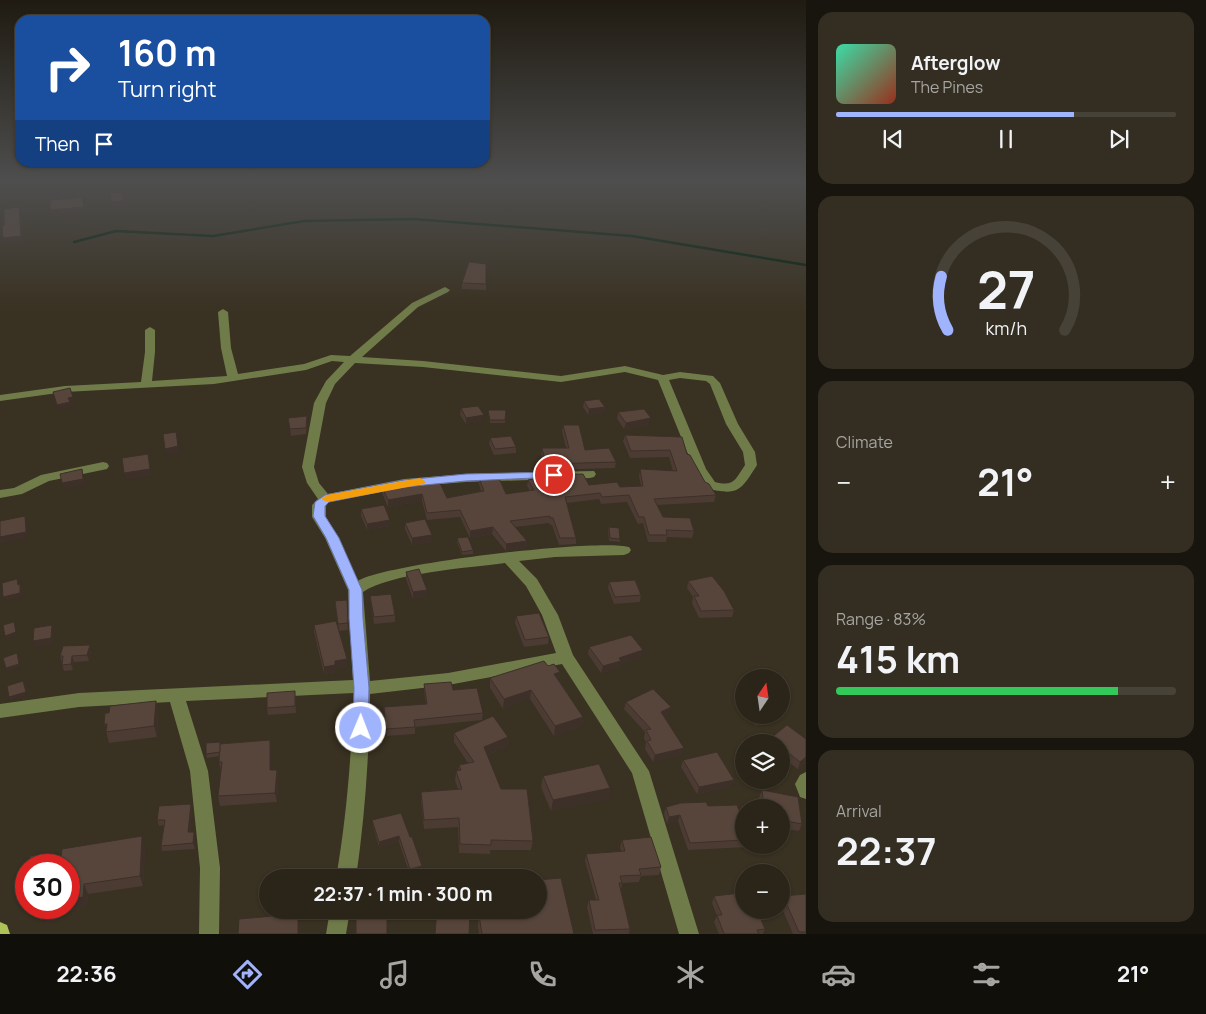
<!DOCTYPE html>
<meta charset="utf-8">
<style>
body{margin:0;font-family:Manrope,sans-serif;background:#332d22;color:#f1f3f6;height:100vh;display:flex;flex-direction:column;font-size:19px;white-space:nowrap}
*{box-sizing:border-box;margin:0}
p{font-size:16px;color:#a6a5a2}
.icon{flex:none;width:28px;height:28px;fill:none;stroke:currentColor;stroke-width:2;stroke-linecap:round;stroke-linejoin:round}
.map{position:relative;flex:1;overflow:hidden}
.panel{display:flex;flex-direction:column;gap:12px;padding:12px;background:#18140e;width:400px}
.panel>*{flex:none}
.banner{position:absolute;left:15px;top:15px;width:475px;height:152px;border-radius:15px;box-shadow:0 1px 4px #0004,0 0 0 1px #474238;background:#1a4fa0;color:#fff;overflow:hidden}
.needle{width:32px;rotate:13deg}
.fabs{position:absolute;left:735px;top:669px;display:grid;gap:10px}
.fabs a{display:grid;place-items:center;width:55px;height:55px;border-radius:50%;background:#2b2519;box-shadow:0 1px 4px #0004,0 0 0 1px #474238;font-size:25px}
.speed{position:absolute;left:15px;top:854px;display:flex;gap:10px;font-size:25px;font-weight:700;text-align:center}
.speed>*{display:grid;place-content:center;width:65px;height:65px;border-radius:50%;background:#2b2519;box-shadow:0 1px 4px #0004,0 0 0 1px #474238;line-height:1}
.speed .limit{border:8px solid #d22;background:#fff;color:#111}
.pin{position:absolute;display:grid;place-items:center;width:42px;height:42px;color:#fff;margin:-21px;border:2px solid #fff;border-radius:50%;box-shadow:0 1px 5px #0007}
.me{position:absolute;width:55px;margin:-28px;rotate:1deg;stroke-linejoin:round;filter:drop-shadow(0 0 4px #0008)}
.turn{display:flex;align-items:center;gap:18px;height:105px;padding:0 20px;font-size:22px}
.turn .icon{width:65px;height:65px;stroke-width:2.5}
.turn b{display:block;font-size:35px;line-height:42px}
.then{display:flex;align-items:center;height:48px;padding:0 20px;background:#0003;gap:10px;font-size:19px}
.big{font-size:38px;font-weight:700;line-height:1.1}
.panel .card{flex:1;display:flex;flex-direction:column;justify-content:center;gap:8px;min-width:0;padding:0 18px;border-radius:15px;background:#332d22}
.panel .dial{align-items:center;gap:0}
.dial svg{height:130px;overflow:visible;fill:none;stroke:#474238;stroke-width:7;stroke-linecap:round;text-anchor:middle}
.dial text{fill:#f1f3f6;stroke:none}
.song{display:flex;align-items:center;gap:15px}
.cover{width:60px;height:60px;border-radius:8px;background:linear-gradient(135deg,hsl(160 70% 55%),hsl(10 70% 35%))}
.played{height:5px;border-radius:2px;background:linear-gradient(90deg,#a0b3fd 70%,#474238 70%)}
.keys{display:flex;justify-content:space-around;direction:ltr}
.heat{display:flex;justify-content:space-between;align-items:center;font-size:28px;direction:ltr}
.charge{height:8px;border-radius:4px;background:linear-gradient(90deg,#34c759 83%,#474238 0)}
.trip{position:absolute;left:259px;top:869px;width:288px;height:50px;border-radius:25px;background:#2b2519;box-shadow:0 1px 4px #0004,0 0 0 1px #474238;font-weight:700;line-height:50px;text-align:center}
.tab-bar{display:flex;height:80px;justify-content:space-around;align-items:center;background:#110f0a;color:#a6a5a2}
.tab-bar .icon{width:35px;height:35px}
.tab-bar .active{color:#a0b3fd}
.tab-bar b{font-size:22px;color:#f1f3f6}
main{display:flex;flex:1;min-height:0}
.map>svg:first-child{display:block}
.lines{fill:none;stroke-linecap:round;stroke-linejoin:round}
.stream{stroke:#00200b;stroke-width:2.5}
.minor{fill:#707b4a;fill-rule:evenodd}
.major{fill:#adc358;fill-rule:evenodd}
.wall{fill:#4b3b33}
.shaded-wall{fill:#3d3029}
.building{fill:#57453b;stroke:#3d3029}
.route{fill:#a0b3fd;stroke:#6874a4}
.slow{fill:#f59e0b}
</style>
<main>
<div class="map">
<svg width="806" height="934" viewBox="0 0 806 934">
<rect width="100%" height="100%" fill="#393121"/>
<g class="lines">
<polyline class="stream" points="74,242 116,231 213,236 304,221 414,219 632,236 806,265"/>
<g class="minor">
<path d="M445,287L450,290L448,292L418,307L362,357L423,361L561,376L625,366L663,375L680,372L713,376L720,383L738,424L755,452L757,465C740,492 738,496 705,488L694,469L658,380L625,372L561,382L423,367L355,363L335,384L326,403L314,467L319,483L328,494L404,479L466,474L594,471L596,474L594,477L590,478L466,482L404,487L329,502L326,506V517L339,538L358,581C384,564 598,538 629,547L631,550L629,553L624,555L555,557L519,561L537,579L558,615L573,655L649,771L699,934H679L632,773L562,664L448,685L370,694C369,756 365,816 356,878H336C347,815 351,756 354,693L186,701L208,771L220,868L219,934H199L200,868L190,771L170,702L79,707L0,718V704L79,693L353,680L348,590L325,538L312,517V505L318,499L307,483L302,467L314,403L326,381L344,362L332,361L306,370L214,384L65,392L0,401V395L65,386L141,382L145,352V330L150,327L155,330V352L152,381L227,376L221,348L218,312L223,309L228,312L231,348L238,374L304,364L331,355L350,356L412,303ZM680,378L706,381L710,384L726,424L743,452L745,465C735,480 734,487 715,482L706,469L669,380ZM505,563L526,586L542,615L556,653L448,673L370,681L363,592C391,573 468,568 505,563Z"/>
<polygon points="103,462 107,463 109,466 107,469 49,481 22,494 0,498 0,490 14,488 41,475"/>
<polygon points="806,772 806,799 800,797 795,784 800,775"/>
<polygon points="330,910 350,910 346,934 326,934"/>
</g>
<polygon class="major" points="0,922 7,925 10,934 0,934"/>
</g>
<g class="wall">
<polygon points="486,264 486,290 462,289 462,283"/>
<polygon points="584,401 605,407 604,413 588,415 583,407"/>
<polygon points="461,408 483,421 466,424 460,415"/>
<polygon points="488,410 506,410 505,423 490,423 488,413"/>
<polygon points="618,412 649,425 624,429 617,419"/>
<polygon points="288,418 307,422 306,434 291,436"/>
<polygon points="563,425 585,450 616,462 615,468 546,470 541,454 542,448 566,448 562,431"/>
<polygon points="625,435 687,454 705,482 716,495 714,502 657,505 663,517 694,531 692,538 667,537 666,542 648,542 643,523 638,524 627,502 601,504 599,499 567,503 576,538 576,544 559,545 552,525 550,525 549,523 515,527 527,541 526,548 506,551 492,534 470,538 460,517 427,520 422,501 388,507 382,493 382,487 406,486 447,498 481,491 479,484 479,478 506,494 530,491 527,486 528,480 549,477 549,475 589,485 620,487 641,486 639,476 640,469 673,471 669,457 630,458 623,441"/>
<polygon points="490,438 516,447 516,453 494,455 489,444"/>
<polygon points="361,509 390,526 367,530 361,516"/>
<polygon points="405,523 432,542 412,545 405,529"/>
<polygon points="609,527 620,539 620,542 609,541 608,530"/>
<polygon points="457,538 473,550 473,554 462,555 457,542"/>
<polygon points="406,572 427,590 427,597 413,599 406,579"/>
<polygon points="688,581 734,610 732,617 699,618 692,603 693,597 687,588"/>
<polygon points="609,582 641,595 640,602 614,604 608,588"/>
<polygon points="370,596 395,615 395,622 374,624"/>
<polygon points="347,600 348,630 339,631 347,659 347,666 336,668 336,672 324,674 314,632 314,625 339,631 335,601"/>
<polygon points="516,616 549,637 548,644 524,647 515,623"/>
<polygon points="589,647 642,657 620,664 619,668 601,673 588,654"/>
<polygon points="91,651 89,661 74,662 73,670 64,671 60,656"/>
<polygon points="548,666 560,672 559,680 583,717 582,726 554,736 530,699 503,709 490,688 490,678"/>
<polygon points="424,684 453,690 483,713 482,720 415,727 415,734 387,736 384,707 426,704 424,691"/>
<polygon points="295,691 296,713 268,715 267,708"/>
<polygon points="156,701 158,711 157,737 109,743 104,724 109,713"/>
<polygon points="626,702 669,714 664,717 682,755 653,762 645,749 646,742 644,738 645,732 624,709"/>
<polygon points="747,715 780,715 778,719 756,726"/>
<polygon points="454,733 508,737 507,747 487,755 501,789 533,841 531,850 490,850 490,854 459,853 458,827 424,829 421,801 421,792 458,789 455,781 456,771 458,771 459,765 468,763 454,742"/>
<polygon points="770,739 806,739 806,761 798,769 781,757 781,742 769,742"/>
<polygon points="270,740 271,749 271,770 277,770 278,779 277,802 220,806 218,796 221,771 219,762 220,756 207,758 206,754 220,744"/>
<polygon points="683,760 731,787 697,794 681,767"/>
<polygon points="543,776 610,788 608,799 551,811 541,787"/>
<polygon points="762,790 802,824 799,831 781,828 781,808 760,808 759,798"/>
<polygon points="191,804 192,810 190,832 195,838 195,849 162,851 161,846 164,825 159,826 157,820"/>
<polygon points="708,806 744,823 744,845 748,845 748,847 688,850 678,821 667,824 664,814 666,807"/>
<polygon points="401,813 422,872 410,875 399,842 379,847 373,826 372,820"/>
<polygon points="622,840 661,867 659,875 641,876 639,882 622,883 621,890 630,929 629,934 593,934 587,907 589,900 596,900 585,861 586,854 621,851 620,847"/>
<polygon points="145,846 143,886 88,894 87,907 60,912 58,908 69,908 69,865"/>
<polygon points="806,894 806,934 793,934 781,906 781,900 783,896"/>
<polygon points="714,896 744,910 765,929 763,934 719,934 714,922 717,916 712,903"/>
<polygon points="531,910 538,910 574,934 479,934 478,925 479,915"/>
</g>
<g class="shaded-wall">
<polygon points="124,201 125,206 112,207 111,202"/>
<polygon points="19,207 20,211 22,241 4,243 3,238"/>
<polygon points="84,207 85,212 51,215 50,210"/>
<polygon points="73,397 74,403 71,403 72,407 59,410 57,405 68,398"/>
<polygon points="605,407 604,413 588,415 589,409"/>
<polygon points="484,415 483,421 466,424 466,418"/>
<polygon points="651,418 649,425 624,429 626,423"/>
<polygon points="176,432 180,453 166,455 165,449"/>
<polygon points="82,469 85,485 63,489 62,483"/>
<polygon points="150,469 152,476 126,480 124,473"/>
<polygon points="422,494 422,501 388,507 388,500"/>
<polygon points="25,516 27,523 28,538 0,544 0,537"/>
<polygon points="390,520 390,526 367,530 367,524"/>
<polygon points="493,527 492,534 470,538 470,531"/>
<polygon points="432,535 432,542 412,545 412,538"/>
<polygon points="527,541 526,548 506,551 506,544"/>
<polygon points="20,584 21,588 21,597 4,601 3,597"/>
<polygon points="427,590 427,597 413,599 413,592"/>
<polygon points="14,622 17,636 6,639 5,636"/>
<polygon points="52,625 54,632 53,645 35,648 33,641"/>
<polygon points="90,645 91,651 89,661 87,655"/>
<polygon points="643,650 642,657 620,664 619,668 601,673 603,666 619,658"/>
<polygon points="17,653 21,667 7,672 6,668"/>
<polygon points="72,656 74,662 73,670 71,664"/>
<polygon points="347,659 347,666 336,668 336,672 324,674 324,667 335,661"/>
<polygon points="560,672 559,682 554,674"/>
<polygon points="23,681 27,695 10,701 9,697"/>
<polygon points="531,690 530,699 503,709 504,699"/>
<polygon points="156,701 158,711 157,737 154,726"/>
<polygon points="671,707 669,714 660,719 661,712"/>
<polygon points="771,715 780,715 778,719 756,726 759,719"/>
<polygon points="583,717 582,726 554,736 555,726"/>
<polygon points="104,724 107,724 106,732 107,735"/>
<polygon points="508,737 507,747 484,756 484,747"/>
<polygon points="270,740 271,749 271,779 270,770"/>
<polygon points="684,748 682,755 653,762 655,755"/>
<polygon points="806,757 806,761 798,769 800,762"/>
<polygon points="277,770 278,779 277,802 275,793"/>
<polygon points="734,780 731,787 697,794 699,787"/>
<polygon points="610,788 608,799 551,811 553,800"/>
<polygon points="191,804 192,810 189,838 188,832"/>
<polygon points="680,815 678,821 667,824 669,817"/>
<polygon points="194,832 195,838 195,849 193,843"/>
<polygon points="142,836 145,846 143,886 140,876"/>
<polygon points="399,836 399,842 379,847 379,842"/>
<polygon points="51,853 52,856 51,865 50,865"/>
<polygon points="422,866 422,872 410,875 410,869"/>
<polygon points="84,884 88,894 87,907 60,912 58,908 69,908 69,899"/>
<polygon points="56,908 57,912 58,921 47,924 46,921"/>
<polygon points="298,914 300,934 298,934"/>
</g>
<g class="building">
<polygon points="122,192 124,201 111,202 110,193"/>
<polygon points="82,197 84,207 50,210 50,200"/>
<polygon points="19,207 21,236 3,238 2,226 4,225 4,209"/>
<polygon points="469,262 486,264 486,284 462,283"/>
<polygon points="70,388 73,397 68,398 70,402 57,405 53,392"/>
<polygon points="599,399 605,407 589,409 584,401"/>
<polygon points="478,406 484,415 466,418 461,408"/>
<polygon points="644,409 651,418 626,423 618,412"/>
<polygon points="488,410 506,410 505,420 490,420"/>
<polygon points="307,416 306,428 290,429 288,418"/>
<polygon points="563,425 579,425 585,450 609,448 616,462 546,464 542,448 569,448"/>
<polygon points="176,432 178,446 165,449 163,434"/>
<polygon points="625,435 682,437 687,454 690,455 705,482 709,484 716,495 654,499 663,517 690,518 694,531 666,530 667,535 649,535 644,517 639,517 629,495 602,497 600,493 565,497 576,538 560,538 553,518 550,518 550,516 510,521 527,541 506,544 493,527 470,531 460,510 427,513 422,494 388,500 382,487 404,483 406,486 439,481 447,498 484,491 479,478 498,476 506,494 534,490 528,480 550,476 549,475 583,474 589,485 617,482 620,487 643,486 640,469 677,471 670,450 631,451"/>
<polygon points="511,436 516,447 495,449 490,438"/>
<polygon points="148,454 150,469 124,473 122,458"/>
<polygon points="82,469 83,479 62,483 60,474"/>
<polygon points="384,505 390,520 367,524 361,509"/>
<polygon points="25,516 26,532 0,537 0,521"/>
<polygon points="425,519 432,535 412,538 405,523"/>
<polygon points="609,527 619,528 620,539 610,538"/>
<polygon points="468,537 473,550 462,552 457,538"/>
<polygon points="419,569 427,590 413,592 406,572"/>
<polygon points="712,576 724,591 734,610 701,611 694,596 699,596 688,581"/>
<polygon points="17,579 18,585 20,584 20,593 3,597 2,583"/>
<polygon points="635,580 641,595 615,597 609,582"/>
<polygon points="391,594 395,615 374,617 370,596"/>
<polygon points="347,600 348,623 338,624 335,601"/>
<polygon points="539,613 549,637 525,640 516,616"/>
<polygon points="336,621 347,659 335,661 335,665 324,667 314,625"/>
<polygon points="14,622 16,632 5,636 3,625"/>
<polygon points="52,625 51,638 33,641 34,628"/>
<polygon points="631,635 643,650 619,658 621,661 603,666 589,647"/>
<polygon points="90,645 87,655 72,656 71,664 62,665 63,656 60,656 63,646"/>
<polygon points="17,653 19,664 6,668 3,658"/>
<polygon points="544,661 548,666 554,664 560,672 554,674 583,717 555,726 531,690 504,699 490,678"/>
<polygon points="23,681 26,692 9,697 7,686"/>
<polygon points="451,682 453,690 477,688 483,713 414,720 415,727 386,729 384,707 427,704 424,684"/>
<polygon points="653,689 671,707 661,712 684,748 655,755 647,741 651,740 646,730 651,729 626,702"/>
<polygon points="295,691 295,706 267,708 267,693"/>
<polygon points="156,701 154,726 106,732 107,724 104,724 105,713 109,713 110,706"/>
<polygon points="755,715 771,715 759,719"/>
<polygon points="493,716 508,737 484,747 501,789 527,789 533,841 491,840 491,845 460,844 459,818 424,820 421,792 462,789 456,771 461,770 459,765 474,762 454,733"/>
<polygon points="787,725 806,739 806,757 800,762 781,747 781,742 775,742 770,739"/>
<polygon points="270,740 270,770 277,770 275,793 218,796 222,762 219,762 220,744"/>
<polygon points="220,742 220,752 206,754 206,743"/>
<polygon points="717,752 734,780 699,787 683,760"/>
<polygon points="599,764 610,788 553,800 543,776"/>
<polygon points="762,790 798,797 802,824 781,820 781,808 764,808"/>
<polygon points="706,802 708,806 737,805 744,823 744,840 690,843 680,815 669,817 666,807 681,803"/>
<polygon points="191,804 188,832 194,832 193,843 161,846 165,820 157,820 159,806"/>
<polygon points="401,813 410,837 412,837 422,866 410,869 399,836 379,842 372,820"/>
<polygon points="142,836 140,876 84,884 83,897 69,899 69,865 60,865 62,849"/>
<polygon points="651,837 661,867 639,869 641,875 620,876 622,883 619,883 630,929 595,930 589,900 599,900 586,854 625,851 622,840"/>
<polygon points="51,853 49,864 41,865 29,865 30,856"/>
<polygon points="561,878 574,934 482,934 479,915 538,910 538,880"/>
<polygon points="741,893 744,899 744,910 757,910 765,929 757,930 759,934 724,934 717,915 722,915 714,896"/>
<polygon points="806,894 806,932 799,932 783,896"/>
<polygon points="56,908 57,917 46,921 45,912"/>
<rect x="356" y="910" width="31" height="24"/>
<polygon points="437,910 470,910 469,934 435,934"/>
<polygon points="298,914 298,934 238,934 239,919"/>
</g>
<linearGradient id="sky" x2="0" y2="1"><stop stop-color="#1f1b12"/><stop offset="0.58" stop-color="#4e4e4e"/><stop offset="1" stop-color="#4e4e4e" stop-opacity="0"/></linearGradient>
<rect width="806" height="313" fill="url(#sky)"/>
<polygon class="route" points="554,472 560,475 558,477 466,481 404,487 329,502 325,506 325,516 339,538 362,590 363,618 369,688 368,728 366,733 361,734 355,733 353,728 354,688 349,618 349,590 326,538 313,516 315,502 325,495 404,480 466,474"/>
<polygon class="slow" points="420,478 426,482 424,484 327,502 321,499 327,495"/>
</svg>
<div class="fabs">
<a><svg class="needle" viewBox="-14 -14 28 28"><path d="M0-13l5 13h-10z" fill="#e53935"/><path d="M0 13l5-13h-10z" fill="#a6a5a2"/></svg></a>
<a><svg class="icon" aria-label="layers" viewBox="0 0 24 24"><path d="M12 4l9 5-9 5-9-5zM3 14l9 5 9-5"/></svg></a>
<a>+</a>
<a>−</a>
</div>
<div class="speed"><div class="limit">30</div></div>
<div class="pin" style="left:554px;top:475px;background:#d93025"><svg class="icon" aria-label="arrive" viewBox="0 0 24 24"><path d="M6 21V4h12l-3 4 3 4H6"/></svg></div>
<svg class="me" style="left:361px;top:728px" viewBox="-20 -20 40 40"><circle r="17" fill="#a0b3fd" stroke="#fff" stroke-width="3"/><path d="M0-11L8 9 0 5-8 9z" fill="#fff"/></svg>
<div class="trip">22:37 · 1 min · 300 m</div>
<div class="banner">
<div class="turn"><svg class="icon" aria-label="right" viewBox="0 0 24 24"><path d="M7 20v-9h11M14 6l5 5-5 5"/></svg><div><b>160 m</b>Turn right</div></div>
<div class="then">Then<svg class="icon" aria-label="arrive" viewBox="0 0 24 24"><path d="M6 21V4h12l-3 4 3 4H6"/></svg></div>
</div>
</div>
<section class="panel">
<div class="card">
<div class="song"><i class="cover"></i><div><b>Afterglow</b><p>The Pines</p></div></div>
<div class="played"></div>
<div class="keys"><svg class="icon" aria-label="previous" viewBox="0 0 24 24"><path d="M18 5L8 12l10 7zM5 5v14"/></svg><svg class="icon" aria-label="pause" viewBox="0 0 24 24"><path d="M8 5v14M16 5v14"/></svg><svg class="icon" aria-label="next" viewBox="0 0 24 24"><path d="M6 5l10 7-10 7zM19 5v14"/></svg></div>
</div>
<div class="card dial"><svg viewBox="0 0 100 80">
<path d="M14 69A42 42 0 1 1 86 69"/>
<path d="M14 69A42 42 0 0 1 10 36" stroke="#a0b3fd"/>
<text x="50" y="56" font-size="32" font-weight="700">27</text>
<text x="50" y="72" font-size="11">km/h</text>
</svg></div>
<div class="card"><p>Climate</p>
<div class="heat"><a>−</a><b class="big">21°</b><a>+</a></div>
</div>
<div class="card"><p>Range · 83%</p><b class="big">415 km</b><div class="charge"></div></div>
<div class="card"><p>Arrival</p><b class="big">22:37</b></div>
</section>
</main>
<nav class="tab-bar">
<b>22:36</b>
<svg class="icon active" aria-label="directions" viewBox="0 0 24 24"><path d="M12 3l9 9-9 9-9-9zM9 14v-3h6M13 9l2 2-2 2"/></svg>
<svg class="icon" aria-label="music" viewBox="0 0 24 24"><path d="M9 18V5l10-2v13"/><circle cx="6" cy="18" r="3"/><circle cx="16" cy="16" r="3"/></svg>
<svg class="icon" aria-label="phone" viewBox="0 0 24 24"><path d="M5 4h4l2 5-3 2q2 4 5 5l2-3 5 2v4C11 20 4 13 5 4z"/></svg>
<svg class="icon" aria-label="climate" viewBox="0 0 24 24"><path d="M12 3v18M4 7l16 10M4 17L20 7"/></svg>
<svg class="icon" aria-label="car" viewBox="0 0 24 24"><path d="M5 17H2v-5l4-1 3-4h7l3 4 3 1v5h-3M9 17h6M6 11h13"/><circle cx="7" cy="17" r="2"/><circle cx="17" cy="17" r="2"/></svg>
<svg class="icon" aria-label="filters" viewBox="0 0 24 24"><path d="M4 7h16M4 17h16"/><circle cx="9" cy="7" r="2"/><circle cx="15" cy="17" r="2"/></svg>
<b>21°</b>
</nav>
